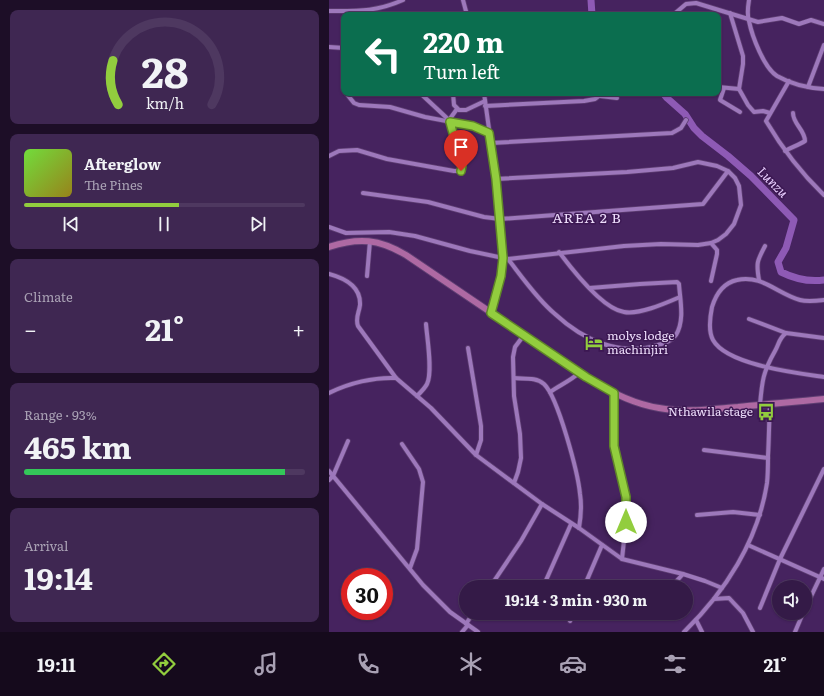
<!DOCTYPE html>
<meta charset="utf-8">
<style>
body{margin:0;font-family:Literata,serif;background:#3f2752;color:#f1f3f6;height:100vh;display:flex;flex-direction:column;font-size:15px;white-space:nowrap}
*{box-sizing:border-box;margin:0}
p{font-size:13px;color:#a9a1b4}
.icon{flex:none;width:22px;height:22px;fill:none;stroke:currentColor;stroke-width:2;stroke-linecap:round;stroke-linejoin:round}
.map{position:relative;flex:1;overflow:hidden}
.details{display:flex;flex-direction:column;gap:10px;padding:10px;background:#1d0e27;width:329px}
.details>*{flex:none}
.guide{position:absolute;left:12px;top:12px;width:380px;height:84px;border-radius:8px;box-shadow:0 1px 3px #0004,0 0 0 1px #4e3860;background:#0b6e4f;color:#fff;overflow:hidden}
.tools{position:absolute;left:443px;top:580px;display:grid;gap:8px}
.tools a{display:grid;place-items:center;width:40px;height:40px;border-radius:50%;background:#341a47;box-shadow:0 1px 3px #0004,0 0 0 1px #4e3860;font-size:20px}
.speed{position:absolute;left:12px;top:568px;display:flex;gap:8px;font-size:20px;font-weight:700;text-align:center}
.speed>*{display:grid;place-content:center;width:52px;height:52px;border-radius:50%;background:#341a47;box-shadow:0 1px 3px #0004,0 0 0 1px #4e3860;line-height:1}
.speed .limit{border:6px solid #d22;background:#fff;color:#111}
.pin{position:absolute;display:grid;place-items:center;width:34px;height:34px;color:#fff;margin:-41px -17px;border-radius:50% 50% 50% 0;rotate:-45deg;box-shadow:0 0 4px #0007}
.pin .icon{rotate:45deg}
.me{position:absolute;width:44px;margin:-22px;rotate:0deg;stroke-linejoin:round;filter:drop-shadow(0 0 3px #0008)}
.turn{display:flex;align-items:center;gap:14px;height:84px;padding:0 16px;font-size:18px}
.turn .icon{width:52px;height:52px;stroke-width:2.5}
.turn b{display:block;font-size:28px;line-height:34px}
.big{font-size:30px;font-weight:700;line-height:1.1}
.details .card{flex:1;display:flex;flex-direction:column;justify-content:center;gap:6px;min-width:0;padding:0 14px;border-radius:8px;background:#3f2752}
.details .dial{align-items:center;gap:0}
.dial svg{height:104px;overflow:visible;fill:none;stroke:#4e3860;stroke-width:7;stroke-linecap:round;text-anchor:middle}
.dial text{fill:#f1f3f6;stroke:none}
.song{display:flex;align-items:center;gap:12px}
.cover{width:48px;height:48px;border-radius:6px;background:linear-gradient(135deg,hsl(100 70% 55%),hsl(50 70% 35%))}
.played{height:4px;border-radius:2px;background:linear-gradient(90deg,#92cd3e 55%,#4e3860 55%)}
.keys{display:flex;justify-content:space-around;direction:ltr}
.heat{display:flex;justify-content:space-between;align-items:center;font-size:22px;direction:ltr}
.charge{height:6px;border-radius:3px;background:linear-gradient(90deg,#34c759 93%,#4e3860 0)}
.trip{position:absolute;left:130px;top:580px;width:234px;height:40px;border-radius:20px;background:#341a47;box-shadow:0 1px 3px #0004,0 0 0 1px #4e3860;font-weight:700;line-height:40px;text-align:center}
.tab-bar{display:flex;height:64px;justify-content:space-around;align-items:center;background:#150a1c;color:#a9a1b4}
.tab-bar .icon{width:28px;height:28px}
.tab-bar .active{color:#92cd3e}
.tab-bar b{font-size:18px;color:#f1f3f6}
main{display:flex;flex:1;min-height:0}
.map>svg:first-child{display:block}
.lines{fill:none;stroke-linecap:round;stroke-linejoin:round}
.river{stroke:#8e5ab5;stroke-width:7}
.minor-casing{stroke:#5e3e72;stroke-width:5.5}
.secondary-casing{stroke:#5e3e72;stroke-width:8}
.minor{stroke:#9d78bb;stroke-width:4}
.secondary{stroke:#ae69a3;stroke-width:6}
.route-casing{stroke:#5f8528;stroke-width:10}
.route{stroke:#92cd3e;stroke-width:7}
.labels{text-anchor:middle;stroke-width:3;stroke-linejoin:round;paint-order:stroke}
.poi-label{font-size:12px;fill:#edddfb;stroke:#3c1853;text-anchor:start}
.water-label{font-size:13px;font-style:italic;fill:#e9cfff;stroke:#3c1853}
.quarter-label{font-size:14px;letter-spacing:1px;fill:#edddfb;stroke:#3c1853}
</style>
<main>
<section class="details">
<div class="card dial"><svg viewBox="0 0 100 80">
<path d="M14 69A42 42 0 1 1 86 69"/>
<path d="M14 69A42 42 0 0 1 10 35" stroke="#92cd3e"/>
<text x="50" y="56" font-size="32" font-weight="700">28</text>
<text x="50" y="72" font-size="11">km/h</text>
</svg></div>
<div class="card">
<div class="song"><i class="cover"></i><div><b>Afterglow</b><p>The Pines</p></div></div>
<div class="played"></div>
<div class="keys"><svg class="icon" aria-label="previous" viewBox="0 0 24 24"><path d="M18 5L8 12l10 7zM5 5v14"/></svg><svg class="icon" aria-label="pause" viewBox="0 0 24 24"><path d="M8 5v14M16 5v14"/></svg><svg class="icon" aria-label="next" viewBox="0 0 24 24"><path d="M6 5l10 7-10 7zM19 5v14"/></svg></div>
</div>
<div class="card"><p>Climate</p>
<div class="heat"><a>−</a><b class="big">21°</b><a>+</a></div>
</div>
<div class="card"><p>Range · 93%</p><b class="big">465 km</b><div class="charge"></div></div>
<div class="card"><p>Arrival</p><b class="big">19:14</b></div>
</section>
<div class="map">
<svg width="495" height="632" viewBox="0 0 495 632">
<rect width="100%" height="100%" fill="#46235f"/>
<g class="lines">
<g class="river">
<polyline points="262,0 263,15"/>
<path d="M334,93L338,98L356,114L365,128L373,136L399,156L422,176L465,220L457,248L449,262L452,272C466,279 480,282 495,280"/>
</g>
<g class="minor-casing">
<g id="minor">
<polyline points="134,0 138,15"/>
<path d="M420,0C419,6 418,15 420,21C423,36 435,68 448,76C462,84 479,88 495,89"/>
<path d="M0,11C29,11 47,12 74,0"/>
<polyline points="401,13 414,56 414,64 410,89 419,105 425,112 434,111 441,113"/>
<polyline points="344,15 357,4 367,3 429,22 453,18 470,24 482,20 495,24"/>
<polyline points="0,47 15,48"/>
<polyline points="15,72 15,85"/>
<path d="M460,81L437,121C453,148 472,173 495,195"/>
<polyline points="389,87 410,89"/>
<polyline points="479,87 495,45"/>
<polyline points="395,88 391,100 411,112"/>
<polyline points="17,93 25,103 30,105 61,107 96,117 144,126 161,133"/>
<polyline points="124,93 125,105 130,110 137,110 156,101"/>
<polyline points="155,93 167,179 174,258 172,276 162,313"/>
<polyline points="271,96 288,98"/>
<polyline points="156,106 255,101 266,99 274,93"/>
<polyline points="120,120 128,109"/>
<polyline points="162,143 343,133 352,128 357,120"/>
<path d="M456,151C463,147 470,145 476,141C476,130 464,124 464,113"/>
<polyline points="0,156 10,151 28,150 58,159 125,171 132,171 133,166 120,120 91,93"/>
<polyline points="34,193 99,202 155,217 171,219 374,204 399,171"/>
<polyline points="0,227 17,233 60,232 86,236 141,251 179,259 295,246 332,244 369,245 382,243 389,240 397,234 405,224 412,205 410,186 406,178 399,171 388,166 369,162 344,168 298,172 167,179"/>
<polyline points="382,243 388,250 388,254 382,281"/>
<path d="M230,252C242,268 274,309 295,312C310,315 337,303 351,297"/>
<path d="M179,259C193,277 208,299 226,314C254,340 291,357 329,345C336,343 343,341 347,335C356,320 351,300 350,284L348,282L311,284L261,288"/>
<path d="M0,274C15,278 32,286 31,305C30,313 26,318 29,326L67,378L102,408L147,455L213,504L250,528L293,559L354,574L376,581L393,588"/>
<polyline points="38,276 41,241"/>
<path d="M430,280C427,263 428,261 436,246"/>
<path d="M495,300C487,301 478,302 471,300C449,294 432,274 408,280C394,283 387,294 383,307C381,317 379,331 384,340C398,365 468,373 495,377"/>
<polyline points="420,319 457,333 495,338"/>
<polyline points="139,348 152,426 152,440 147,455"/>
<path d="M185,378C195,379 207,377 215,384C229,397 249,473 251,494C253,506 252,516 250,528"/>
<path d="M221,392C231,385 241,381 250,373"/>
<path d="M0,393C20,383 45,377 67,378"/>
<polyline points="285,393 285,446 297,497 297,522 293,559"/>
<path d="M88,396C92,392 96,388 98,384C104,372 98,338 97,324"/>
<path d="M431,405C433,381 434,372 446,351C450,344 450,338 457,333"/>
<polyline points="73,444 90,469 94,482 88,549 81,568"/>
<polyline points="375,450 439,458"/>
<polyline points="0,471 94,585 121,612 149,632"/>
<polyline points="0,480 4,476 19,441"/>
<polyline points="185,483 189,472 192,458 191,434 185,396 184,357 186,347 195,335"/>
<polyline points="368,515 404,512 431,515"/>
<polyline points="419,545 495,579"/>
<polyline points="161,587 192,541 213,504"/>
<polyline points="214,587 242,524"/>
<polyline points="255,587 273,545"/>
<polyline points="342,587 354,574"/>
<polyline points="385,599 400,598 414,613 424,632"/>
<polyline points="431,608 451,559 495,469"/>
<polyline points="476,609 495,569"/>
<polyline points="367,620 373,632"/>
<polyline points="241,621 245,613"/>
<polyline points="137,624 144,613"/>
<polyline points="133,632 139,625"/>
<path d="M355,632C396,592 429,541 438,483C439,474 439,465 439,456C440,439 440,422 441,404"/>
<polyline points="466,632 474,613"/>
</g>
</g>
<g class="secondary-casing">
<path id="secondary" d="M0,247C30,237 50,239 77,255L257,377C279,391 304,404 330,408C356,413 383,409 409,407C438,404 466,402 495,399"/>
</g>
<use href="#minor" class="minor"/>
<use href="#secondary" class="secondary"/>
</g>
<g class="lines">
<g class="route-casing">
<polyline id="route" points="132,171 133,166 121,122 144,126 160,133 167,179 174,258 172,276 162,313 257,377 285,393 285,446 297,497 297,522"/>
</g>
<use href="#route" class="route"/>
</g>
<defs>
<g id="hotel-bare" transform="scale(1.38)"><path d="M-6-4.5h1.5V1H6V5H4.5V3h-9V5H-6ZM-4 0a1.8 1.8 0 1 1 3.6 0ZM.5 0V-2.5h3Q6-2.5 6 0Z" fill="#92cd3e" stroke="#3c1853" stroke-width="2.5" paint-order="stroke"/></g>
<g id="bus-bare" transform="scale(1.38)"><path d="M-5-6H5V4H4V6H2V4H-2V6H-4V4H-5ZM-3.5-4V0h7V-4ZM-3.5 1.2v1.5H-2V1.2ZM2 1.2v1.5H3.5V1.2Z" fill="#92cd3e" stroke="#3c1853" stroke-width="2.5" paint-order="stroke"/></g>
</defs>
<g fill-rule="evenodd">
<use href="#hotel-bare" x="265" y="343"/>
<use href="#bus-bare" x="437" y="412"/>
</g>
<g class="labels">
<g class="poi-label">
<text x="278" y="340">molys lodge<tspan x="278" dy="14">machinjiri</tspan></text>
<text x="424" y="416" text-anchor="end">Nthawila stage</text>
</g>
<g class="water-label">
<text transform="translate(444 182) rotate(45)" y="5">Lunzu</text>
</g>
<g class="quarter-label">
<text x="258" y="223">AREA 2 B</text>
</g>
</g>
</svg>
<div class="tools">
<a><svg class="icon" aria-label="sound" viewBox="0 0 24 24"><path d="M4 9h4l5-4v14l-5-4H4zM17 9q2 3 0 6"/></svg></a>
</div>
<div class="speed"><div class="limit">30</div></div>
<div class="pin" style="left:132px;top:171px;background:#d93025"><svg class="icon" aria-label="arrive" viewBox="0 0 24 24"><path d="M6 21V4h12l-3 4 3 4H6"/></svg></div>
<svg class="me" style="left:297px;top:522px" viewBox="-20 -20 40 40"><circle r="19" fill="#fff"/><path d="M0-13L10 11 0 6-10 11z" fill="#92cd3e"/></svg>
<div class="trip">19:14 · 3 min · 930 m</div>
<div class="guide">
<div class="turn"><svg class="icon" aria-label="left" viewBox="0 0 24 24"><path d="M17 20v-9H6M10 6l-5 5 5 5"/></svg><div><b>220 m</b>Turn left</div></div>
</div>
</div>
</main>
<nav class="tab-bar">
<b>19:11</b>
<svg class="icon active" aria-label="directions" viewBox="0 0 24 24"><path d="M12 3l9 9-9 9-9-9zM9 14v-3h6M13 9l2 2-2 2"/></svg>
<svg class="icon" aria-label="music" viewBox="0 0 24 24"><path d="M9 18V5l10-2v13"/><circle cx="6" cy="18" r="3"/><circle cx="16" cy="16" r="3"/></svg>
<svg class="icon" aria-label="phone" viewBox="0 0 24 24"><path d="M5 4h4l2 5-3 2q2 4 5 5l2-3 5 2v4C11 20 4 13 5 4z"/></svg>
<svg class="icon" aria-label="climate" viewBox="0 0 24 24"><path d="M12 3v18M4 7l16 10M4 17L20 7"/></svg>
<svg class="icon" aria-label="car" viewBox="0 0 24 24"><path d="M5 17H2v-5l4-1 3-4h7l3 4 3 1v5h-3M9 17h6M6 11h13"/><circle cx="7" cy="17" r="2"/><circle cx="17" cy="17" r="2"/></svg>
<svg class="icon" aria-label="filters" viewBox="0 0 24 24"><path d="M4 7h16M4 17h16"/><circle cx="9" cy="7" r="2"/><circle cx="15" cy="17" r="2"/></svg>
<b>21°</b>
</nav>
